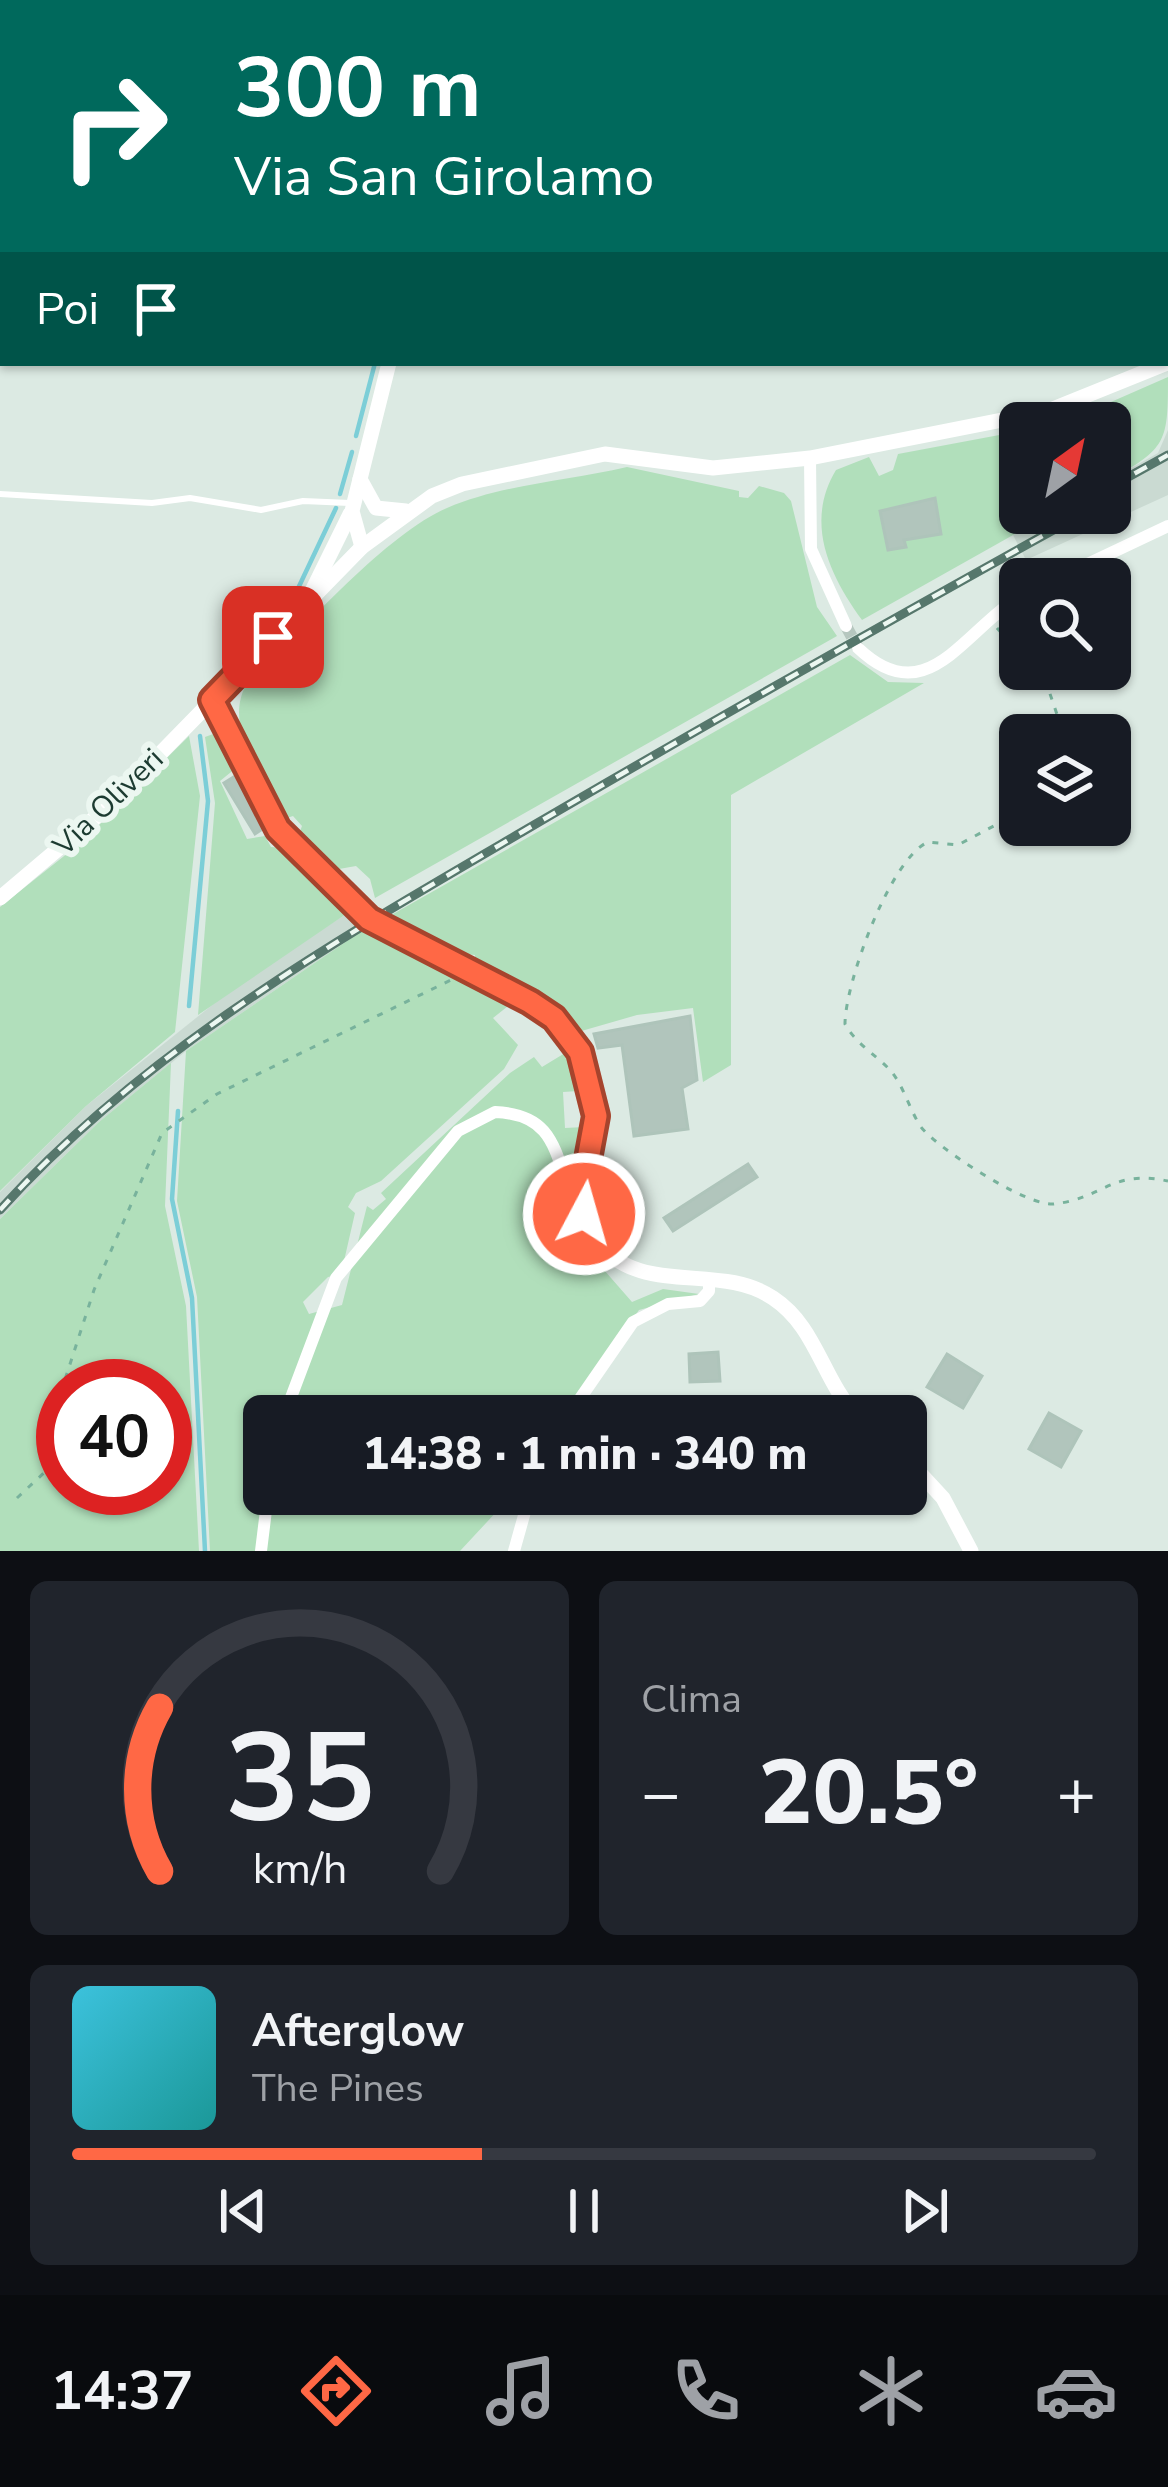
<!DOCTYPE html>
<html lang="it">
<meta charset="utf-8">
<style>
body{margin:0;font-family:"Nunito Sans",sans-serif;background:#20242c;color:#f1f3f6;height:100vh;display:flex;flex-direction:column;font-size:45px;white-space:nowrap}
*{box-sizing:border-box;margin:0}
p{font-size:39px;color:#9ea1a6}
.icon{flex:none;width:66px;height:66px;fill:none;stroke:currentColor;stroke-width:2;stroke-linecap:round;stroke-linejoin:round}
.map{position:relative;height:1551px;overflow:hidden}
.side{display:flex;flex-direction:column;gap:30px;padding:30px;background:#0d0f14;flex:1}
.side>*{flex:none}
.banner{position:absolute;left:0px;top:0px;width:1170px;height:366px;box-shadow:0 3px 9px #0004;background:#00695c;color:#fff;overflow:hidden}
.needle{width:78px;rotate:33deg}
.fabs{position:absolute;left:999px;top:402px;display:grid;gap:24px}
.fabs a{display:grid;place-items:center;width:132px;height:132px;border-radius:18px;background:#171b24;box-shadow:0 3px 9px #0004;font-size:60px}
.speed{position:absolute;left:36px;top:1359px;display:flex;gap:24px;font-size:60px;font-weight:700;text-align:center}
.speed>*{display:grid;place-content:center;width:156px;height:156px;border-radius:50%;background:#171b24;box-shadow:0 3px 9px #0004;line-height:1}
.speed .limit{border:18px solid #d22;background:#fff;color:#111}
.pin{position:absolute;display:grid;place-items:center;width:102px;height:102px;color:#fff;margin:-51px;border-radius:24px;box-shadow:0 6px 18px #0006}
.me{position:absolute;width:132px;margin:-66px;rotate:6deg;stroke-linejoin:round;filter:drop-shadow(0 0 9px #0008)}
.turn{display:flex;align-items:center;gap:42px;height:252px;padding:0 36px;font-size:54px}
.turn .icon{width:156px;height:156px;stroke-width:2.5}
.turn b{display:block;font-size:84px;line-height:102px}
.then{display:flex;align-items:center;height:114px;padding:0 36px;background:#0003;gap:24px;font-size:45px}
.big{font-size:90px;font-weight:800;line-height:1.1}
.side .card{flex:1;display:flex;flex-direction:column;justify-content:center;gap:18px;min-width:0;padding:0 42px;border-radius:18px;background:#20242c}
.side .dial{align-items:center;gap:0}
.dial svg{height:312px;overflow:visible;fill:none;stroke:#363941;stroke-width:7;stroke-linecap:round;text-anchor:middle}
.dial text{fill:#f1f3f6;stroke:none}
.song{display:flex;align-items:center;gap:36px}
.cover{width:144px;height:144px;border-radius:18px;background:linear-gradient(135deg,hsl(190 70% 55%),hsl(180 70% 35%))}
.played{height:12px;border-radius:6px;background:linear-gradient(90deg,#ff6845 40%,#363941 40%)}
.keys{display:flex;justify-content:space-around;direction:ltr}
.heat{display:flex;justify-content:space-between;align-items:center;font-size:66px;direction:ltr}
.side .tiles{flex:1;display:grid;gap:30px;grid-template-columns:1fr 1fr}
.card:last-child{grid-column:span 2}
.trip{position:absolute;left:243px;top:1395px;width:684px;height:120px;border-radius:18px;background:#171b24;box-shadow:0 3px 9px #0004;font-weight:800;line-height:120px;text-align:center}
.dock{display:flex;height:192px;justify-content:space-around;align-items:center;background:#090b0e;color:#9ea1a6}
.dock .icon{width:84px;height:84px}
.dock .active{color:#ff6845}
.dock b{font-size:54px;color:#f1f3f6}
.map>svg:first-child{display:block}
.built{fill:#cadad2}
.green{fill:#b1dfbb;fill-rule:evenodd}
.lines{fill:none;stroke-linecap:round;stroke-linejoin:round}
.stream{stroke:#7cced7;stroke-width:4.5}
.building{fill:#b1c5bc;stroke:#aec4ba;stroke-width:3}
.minor-tunnel{stroke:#b6c7bf;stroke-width:12;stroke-dasharray:12 6;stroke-linecap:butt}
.path{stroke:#78b29c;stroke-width:3;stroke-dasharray:6 9;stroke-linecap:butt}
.service{stroke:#fff;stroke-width:6}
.minor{stroke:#fff;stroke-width:12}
.tertiary{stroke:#fff;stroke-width:15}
.rail-casing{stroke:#56776c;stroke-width:9}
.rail{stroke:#ecf7f1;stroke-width:4.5;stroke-dasharray:14;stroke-linecap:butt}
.route-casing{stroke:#a6442d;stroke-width:30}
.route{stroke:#ff6845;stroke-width:21}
.labels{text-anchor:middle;stroke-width:12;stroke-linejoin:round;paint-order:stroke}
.street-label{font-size:30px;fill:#1c3b31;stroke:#ecf7f1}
</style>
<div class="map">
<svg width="1168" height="1551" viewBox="0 0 1168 1551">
<rect width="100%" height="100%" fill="#dceae3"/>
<g class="built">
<polygon points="1168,430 1168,495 1026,560 1013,535 1052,513 1110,513 1110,480 1158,453"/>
<polygon points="346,914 363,930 186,1051 99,1122 0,1219 0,1192 86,1106 241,982"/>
</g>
<g class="green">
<polygon points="488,0 1168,0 1168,136 1167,3"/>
<path d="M1168,377C1168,442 1167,448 1110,480V423H1063Z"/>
<path d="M1020,431V513H1052L862,620C830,576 804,523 836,470L869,457L879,476L893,470L898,454Z"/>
<path d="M627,467L739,491V497L748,498L759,486L784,493L791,501L817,607L837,636L375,898L370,879L356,866L339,869L299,834L302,826L293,816L287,818C266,781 222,729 246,685C297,636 385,534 447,508C503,484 568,481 627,467Z"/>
<polygon points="850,655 888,682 924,683 731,795 731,1065 703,1082 693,1008 637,1015 578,1032 530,989 475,963 475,955 453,953 386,918"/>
<polygon points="216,733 236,768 220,781 247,839 265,836 271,847 284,848 346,914 198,1015 215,803 205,737"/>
<polygon points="189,736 200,796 175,1032 86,1106 0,1191 0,907 83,841"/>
<polygon points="363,930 513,1002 493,1018 518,1045 504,1069 381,1181 356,1193 348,1207 355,1213 341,1274 328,1277 303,1302 309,1314 342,1305 367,1206 373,1210 386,1199 381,1193 510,1073 534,1057 542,1067 565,1053 578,1091 563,1092 565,1128 584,1127 556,1215 632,1302 663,1289 699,1294 639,1310 565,1416 264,1416 264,1494 513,1494 460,1551 210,1551 197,1297 177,1201 186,1051"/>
<path d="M171,1063L165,1206L186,1306L199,1551H0V1219L99,1122ZM63,1386H165V1488H63Z"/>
</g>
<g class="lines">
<g class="stream">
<polyline points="469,3 470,0"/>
<polyline points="356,436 375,363"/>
<polyline points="340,494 352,452"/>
<polyline points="285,616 336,508"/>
<polyline points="212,688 268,633"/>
<polyline points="189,1006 208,801 200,736"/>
<polyline points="178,1111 172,1199 192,1298 205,1551"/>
</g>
</g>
<g class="building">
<polygon points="935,498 941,534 904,540 906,547 888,550 880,511"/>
<polygon points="237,775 264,828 255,834 224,783"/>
<polygon points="690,1016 697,1080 682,1088 688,1129 634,1136 622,1045 598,1048 594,1034"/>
<polygon points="748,1164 757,1177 673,1231 664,1218"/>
<polygon points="718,1352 720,1381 690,1382 689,1354"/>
<polygon points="947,1354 982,1376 963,1408 927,1387"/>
<polygon points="1049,1413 1081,1431 1061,1467 1029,1449"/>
</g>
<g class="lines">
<polyline class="minor-tunnel" points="846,626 858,648"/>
<g class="path">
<polyline points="997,628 1020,653"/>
<polyline points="1034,669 1047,685 1064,735"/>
<path d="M1020,812L958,845L928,842C890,859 845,983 845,1024C855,1043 876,1055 890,1070C904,1086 909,1109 921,1127C937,1148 1027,1207 1054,1204C1105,1198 1111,1169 1168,1181"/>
<polyline points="17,1498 47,1470 55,1451 60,1395 94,1290 162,1133 217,1094 453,979"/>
</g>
<g class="service">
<polyline points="0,37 3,35"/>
<polyline points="0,494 152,503 190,498 261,510 303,501 350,503"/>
</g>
<g class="minor">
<polyline points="810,458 811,549 846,626"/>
<polyline points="1056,579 1168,526"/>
<path d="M858,648C926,713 962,633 1020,596"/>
<path d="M284,1416L336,1278L458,1131L495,1112C550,1114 554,1146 569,1190L583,1198"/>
<polyline points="568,1416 633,1322 668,1304 700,1301 709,1291 709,1280"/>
<polyline points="261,1551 268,1494"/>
<polyline points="514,1551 530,1494"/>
</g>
<g class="tertiary">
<polyline points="480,3 480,0"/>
<polyline points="360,479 376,508 406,511"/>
<polyline points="362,547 352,511 389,363"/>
<polyline points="313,589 350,514"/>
<path d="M212,700L278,829L369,919L530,1002C575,1031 604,1088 593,1143C587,1176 573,1210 596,1240C640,1299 718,1261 773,1298C817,1327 822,1380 857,1416"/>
<polyline points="0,898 110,805 362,547 432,496 462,484 605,454 713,468 810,458 1048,411 1167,363"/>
<polyline points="906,1458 943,1498 971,1551"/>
</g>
<g class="rail-casing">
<g id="rail">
<polyline points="1110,487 1168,455"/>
<path d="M0,1210C145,1049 337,940 522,832C708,723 896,617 1084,513"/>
</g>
</g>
<use href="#rail" class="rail"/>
</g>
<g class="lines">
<g class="route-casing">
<polyline id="route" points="273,637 212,700 278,829 369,919 530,1002 554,1018 580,1052 596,1116 583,1186 584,1214"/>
</g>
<use href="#route" class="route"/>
</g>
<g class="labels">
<g class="street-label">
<text transform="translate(108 802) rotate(-44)" y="10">Via Oliveri</text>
</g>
</g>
</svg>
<div class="fabs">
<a><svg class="needle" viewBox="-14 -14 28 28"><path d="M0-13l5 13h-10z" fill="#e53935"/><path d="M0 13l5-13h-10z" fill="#9ea1a6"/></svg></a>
<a><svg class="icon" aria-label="search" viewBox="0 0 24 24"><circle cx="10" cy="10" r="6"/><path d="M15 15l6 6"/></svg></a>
<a><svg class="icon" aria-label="layers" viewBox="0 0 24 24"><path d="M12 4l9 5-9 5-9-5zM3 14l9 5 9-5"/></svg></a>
</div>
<div class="speed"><div class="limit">40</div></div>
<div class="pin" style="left:273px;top:637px;background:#d93025"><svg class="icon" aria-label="arrive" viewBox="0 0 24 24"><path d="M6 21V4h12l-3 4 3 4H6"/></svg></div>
<svg class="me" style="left:584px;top:1214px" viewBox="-20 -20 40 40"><circle r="17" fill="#ff6845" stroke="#fff" stroke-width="3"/><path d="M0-11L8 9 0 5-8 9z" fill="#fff"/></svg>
<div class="trip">14:38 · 1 min · 340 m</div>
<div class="banner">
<div class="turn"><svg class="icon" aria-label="right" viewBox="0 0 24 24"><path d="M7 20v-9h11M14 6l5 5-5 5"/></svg><div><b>300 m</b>Via San Girolamo</div></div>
<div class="then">Poi<svg class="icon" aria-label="arrive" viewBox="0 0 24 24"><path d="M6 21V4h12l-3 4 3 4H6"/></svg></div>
</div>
</div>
<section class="side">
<div class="tiles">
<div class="card dial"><svg viewBox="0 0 100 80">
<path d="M14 69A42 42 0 1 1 86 69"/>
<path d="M14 69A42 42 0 0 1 14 27" stroke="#ff6845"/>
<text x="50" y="56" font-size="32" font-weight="700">35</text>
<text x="50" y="72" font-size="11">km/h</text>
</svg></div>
<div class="card"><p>Clima</p>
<div class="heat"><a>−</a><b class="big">20.5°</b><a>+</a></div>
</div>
<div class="card">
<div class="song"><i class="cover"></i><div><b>Afterglow</b><p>The Pines</p></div></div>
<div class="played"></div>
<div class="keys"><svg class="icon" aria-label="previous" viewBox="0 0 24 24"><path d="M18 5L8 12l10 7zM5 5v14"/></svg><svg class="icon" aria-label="pause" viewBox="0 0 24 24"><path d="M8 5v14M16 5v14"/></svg><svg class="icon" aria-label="next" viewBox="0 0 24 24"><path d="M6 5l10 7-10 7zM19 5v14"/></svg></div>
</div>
</div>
</section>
<nav class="dock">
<b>14:37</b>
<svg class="icon active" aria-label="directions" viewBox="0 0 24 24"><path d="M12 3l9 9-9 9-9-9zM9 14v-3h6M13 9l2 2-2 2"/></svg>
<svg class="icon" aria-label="music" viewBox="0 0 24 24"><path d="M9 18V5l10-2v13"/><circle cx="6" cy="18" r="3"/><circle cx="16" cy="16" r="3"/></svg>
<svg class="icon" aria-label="phone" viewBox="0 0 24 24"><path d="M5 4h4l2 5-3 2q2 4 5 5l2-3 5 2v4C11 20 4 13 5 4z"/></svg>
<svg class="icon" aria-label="climate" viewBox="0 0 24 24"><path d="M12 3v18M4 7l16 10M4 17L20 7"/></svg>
<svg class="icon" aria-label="car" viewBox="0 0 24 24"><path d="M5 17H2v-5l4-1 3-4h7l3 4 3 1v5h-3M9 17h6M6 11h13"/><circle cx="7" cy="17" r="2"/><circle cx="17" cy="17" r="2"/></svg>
</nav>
